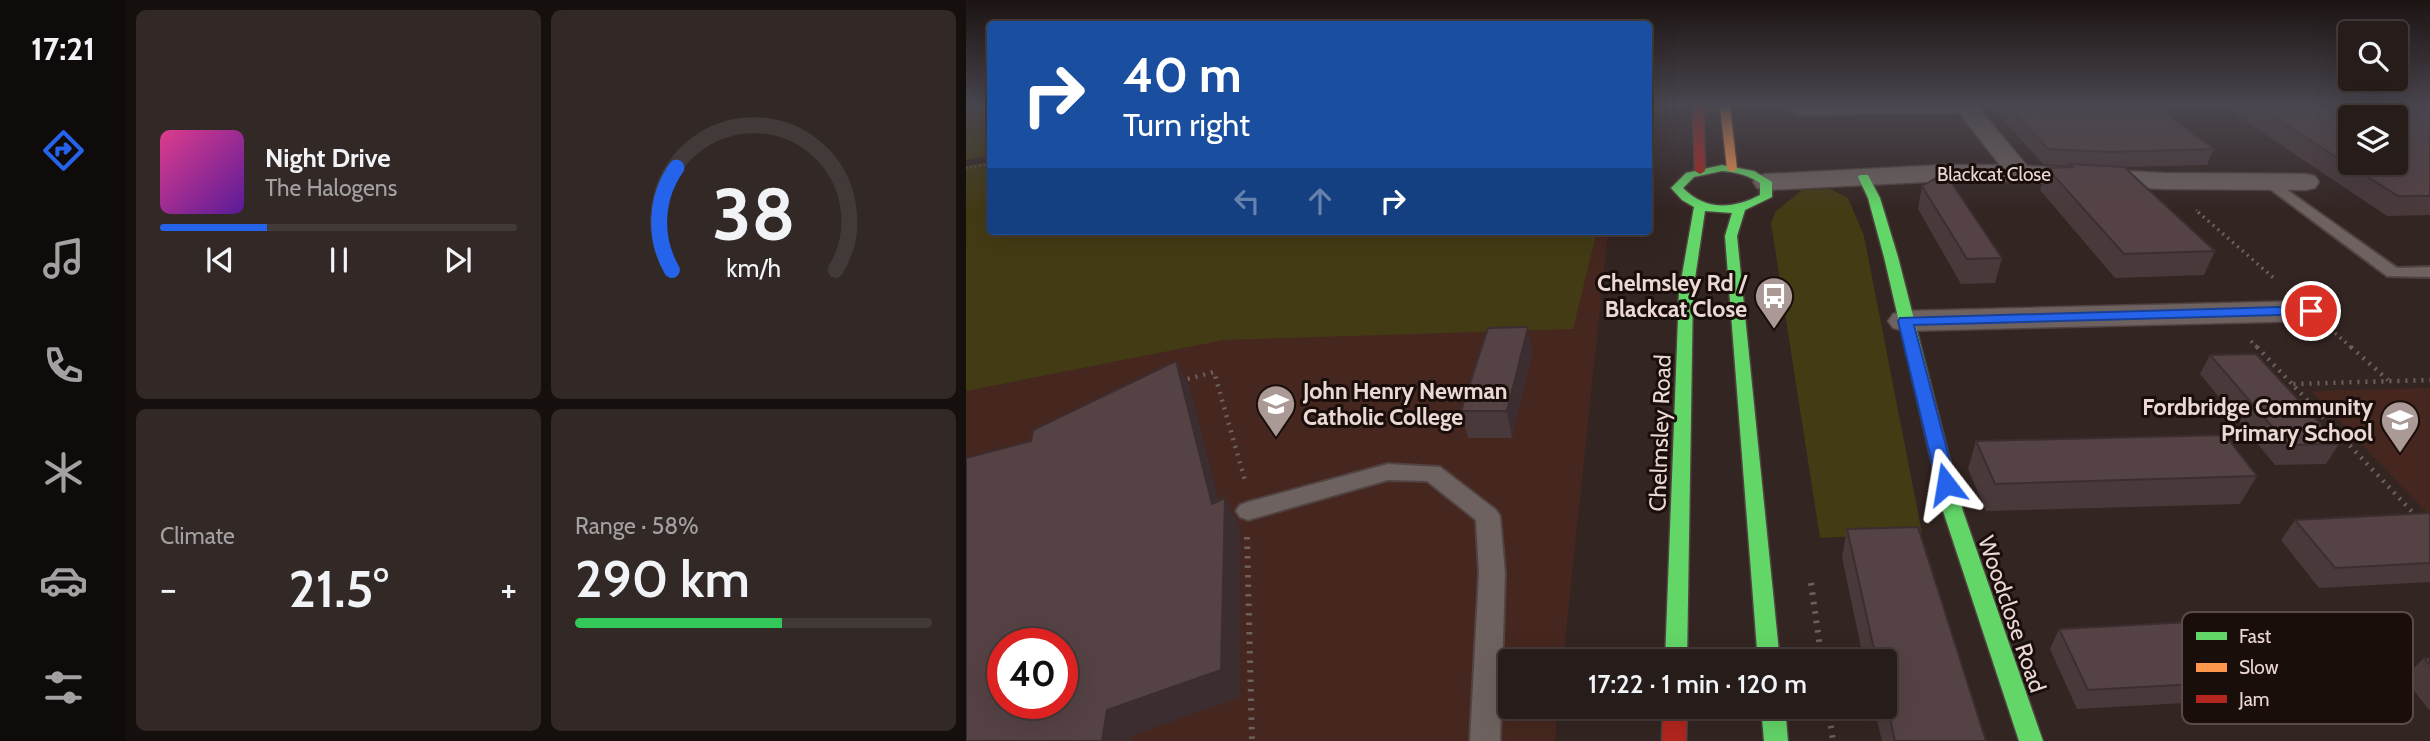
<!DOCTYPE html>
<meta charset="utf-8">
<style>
body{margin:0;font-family:Cabin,sans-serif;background:#322927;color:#f1f3f6;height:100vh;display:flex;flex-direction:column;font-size:26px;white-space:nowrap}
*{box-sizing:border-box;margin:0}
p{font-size:23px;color:#a4a1a2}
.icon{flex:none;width:38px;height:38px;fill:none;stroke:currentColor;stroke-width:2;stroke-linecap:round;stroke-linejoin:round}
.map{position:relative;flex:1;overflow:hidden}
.panel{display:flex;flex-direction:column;gap:10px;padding:10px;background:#150f0e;width:840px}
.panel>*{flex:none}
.banner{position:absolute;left:21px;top:21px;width:665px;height:214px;border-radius:7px;box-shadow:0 7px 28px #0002,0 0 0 2px #423a39;background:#1a4fa0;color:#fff;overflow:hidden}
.buttons{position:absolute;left:1372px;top:21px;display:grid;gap:14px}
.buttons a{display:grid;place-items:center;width:70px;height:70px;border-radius:7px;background:#261c1a;box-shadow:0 7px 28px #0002,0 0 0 2px #423a39;font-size:35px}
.speed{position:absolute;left:21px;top:628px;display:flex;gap:14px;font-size:35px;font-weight:700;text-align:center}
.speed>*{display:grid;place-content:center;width:91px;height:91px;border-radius:50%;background:#261c1a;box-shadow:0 7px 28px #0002,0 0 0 2px #423a39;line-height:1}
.speed .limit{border:10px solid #d22;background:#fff;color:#111}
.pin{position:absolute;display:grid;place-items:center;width:60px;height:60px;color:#fff;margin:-30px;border:4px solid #fff;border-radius:50%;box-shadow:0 2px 7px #0007}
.me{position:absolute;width:77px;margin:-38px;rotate:346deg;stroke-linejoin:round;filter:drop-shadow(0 0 5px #0008)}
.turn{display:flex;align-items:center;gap:24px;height:147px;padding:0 21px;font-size:32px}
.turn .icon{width:91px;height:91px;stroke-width:2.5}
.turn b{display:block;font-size:49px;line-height:60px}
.lanes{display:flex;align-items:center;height:66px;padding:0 21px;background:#0003;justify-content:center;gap:35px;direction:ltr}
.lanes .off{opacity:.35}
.big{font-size:52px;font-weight:600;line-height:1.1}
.panel .widget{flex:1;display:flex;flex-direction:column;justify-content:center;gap:10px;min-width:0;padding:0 24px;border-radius:10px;background:#322927}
.panel .dial{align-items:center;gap:0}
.dial svg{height:182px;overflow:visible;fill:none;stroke:#423a39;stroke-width:7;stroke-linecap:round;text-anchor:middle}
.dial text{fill:#f1f3f6;stroke:none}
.song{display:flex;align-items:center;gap:21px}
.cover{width:84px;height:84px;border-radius:10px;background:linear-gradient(135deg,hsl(330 70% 55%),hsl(270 70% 35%))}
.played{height:7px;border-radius:4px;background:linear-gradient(90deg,#2563eb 30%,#423a39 30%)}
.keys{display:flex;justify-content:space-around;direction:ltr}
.heat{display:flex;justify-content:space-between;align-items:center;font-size:38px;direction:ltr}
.charge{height:10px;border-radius:5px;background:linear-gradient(90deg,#34c759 58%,#423a39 0)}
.panel .tiles{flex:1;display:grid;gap:10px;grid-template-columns:repeat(2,1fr)}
.trip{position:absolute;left:532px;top:649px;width:399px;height:70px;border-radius:7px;background:#261c1a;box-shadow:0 7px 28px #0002,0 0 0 2px #423a39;font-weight:600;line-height:70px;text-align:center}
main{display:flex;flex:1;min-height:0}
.dock{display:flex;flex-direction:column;width:126px;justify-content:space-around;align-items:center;background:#0f0b0a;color:#a4a1a2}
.dock .icon{width:49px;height:49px}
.dock .current{color:#2563eb}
.dock b{font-size:32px;color:#f1f3f6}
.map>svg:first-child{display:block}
.built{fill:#46271f;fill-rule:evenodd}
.green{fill:#433b14}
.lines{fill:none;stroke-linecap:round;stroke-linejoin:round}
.lane-casing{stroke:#504341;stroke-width:4}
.street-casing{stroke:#504341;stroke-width:3}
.fast-casing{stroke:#504341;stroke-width:3}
.slow-casing{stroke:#504341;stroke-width:3}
.jam-casing{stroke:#504341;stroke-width:3}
.path-far3{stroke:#6d615f;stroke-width:2.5;stroke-dasharray:1 3.5;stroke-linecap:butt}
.path-far2{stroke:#6d615f;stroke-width:3.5;stroke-dasharray:2 4.5;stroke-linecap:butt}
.path-far1{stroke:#6d615f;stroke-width:4.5;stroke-dasharray:2 6;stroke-linecap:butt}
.path{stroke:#6d615f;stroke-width:6;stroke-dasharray:2.5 7;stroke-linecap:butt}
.lane{fill:#6e6260;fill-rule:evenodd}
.street{fill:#6e6260;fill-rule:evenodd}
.fast{fill:#63d668;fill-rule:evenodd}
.slow{fill:#ff974d;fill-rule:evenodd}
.jam{fill:#b3261e;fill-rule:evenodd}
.wall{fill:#49393b}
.shaded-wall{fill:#3c2e30}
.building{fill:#554245;stroke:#3c2e30;stroke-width:2;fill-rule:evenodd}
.route{fill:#2563eb;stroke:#184099;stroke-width:2}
.labels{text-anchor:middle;stroke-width:6;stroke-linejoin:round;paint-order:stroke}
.far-street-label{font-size:19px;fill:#ebd8d4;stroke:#1a0e0b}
.poi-label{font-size:23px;font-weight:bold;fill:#ebd8d4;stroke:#1a0e0b;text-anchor:end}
.street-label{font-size:23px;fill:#ebd8d4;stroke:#1a0e0b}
.key{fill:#1a0e0b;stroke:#594b47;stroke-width:2}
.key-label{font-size:19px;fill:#ebd8d4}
</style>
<main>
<nav class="dock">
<b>17:21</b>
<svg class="icon current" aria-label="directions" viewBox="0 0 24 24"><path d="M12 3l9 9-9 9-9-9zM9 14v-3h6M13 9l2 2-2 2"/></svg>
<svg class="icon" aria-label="music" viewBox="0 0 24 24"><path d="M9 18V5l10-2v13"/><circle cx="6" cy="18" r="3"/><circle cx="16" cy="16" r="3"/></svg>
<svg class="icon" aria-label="phone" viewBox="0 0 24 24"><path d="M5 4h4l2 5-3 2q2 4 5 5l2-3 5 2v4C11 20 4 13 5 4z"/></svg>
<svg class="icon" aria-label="climate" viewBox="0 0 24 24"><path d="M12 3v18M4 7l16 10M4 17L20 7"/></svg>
<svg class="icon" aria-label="car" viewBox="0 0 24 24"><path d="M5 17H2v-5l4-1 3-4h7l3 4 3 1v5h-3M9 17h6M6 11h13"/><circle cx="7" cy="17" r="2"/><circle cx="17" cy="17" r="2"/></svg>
<svg class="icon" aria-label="filters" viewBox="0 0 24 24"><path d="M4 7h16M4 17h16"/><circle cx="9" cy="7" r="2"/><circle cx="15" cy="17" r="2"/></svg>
</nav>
<section class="panel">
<div class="tiles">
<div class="widget">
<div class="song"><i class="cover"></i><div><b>Night Drive</b><p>The Halogens</p></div></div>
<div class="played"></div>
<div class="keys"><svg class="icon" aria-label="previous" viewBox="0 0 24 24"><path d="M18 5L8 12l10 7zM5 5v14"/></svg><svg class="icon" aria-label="pause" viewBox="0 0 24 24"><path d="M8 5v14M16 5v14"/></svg><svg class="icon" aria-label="next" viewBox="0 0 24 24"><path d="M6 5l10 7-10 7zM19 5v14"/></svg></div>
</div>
<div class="widget dial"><svg viewBox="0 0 100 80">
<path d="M14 69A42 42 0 1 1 86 69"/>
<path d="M14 69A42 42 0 0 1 16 24" stroke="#2563eb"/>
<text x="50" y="56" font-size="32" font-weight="700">38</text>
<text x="50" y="72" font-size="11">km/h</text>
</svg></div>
<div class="widget"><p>Climate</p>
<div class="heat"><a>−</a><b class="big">21.5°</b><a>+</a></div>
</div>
<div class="widget"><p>Range · 58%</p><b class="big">290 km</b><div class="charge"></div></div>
</div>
</section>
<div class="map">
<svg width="1464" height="741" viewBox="0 0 1464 741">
<rect width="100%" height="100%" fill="#332522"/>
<g class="built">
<path d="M0,171L24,231H642L597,661L544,662V707H592L589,741H0ZM37,644H96V704H37Z"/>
<polygon points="1464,388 1464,516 1345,391"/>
</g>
<g class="green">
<polygon points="0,106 24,106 24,156 0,160"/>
<polygon points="24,162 24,231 631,231 607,329 258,340 0,391 0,166"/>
<polygon points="864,189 882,198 898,236 956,533 854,538 805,223 810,211 836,190"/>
</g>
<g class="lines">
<g class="lane-casing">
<g id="lane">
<polygon points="1002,107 1006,108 1006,112 832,115 826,112 832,109"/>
<polygon points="1304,178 1431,268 1464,267 1464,277 1421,276 1299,185 1299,179"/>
<polygon points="422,464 474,467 530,510 534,516 539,573 534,741 504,741 513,573 510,520 461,481 422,480 282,520 274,517 270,511 274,505 282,502"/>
</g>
</g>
<g class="street-casing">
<g id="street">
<polygon points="988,106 1011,106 1061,166 1198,173 1340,174 1349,176 1353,182 1349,188 1340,190 1198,189 1053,181 978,181 800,190 791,188 787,182 791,176 800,174 978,165 1034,165"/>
<polygon points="1344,301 1356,304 1361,311 1356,318 1344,321 939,331 927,328 922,321 927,314 939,311"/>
</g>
</g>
<g class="fast-casing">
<g id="fast">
<path d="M756,165L788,171L806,182V197L779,210L771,236L814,662H792L759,236L766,213L739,211L727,292L721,662H699L713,292L728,207L716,200L705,188L720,173ZM756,171C770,172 782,175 794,183V195C767,209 740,211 717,188L728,177Z"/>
<polygon points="894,175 902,175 914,198 932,257 997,511 1077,741 1053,741 977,511 918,257 902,198 892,177"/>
<polygon points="795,707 819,707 822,741 798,741"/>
</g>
</g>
<g class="slow-casing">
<polygon id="slow" points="754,106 764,106 771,169 766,172 761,169"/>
</g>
<g class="jam-casing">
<g id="jam">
<polygon points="727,106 737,106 739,171 734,174 729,171"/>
<polygon points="697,707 721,707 720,741 696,741"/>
</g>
</g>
<g class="path-far3">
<polyline points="0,168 24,164"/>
<polyline points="1230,210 1234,213"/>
</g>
<g class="path-far2">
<polyline points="1232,212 1310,280"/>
<polyline points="1369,333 1387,349"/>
<polyline points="1285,341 1293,349"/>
</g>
<g class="path-far1">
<polyline points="1291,347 1326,384"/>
<polyline points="1385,347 1422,380"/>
<polyline points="214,381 248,372 280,484"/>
<polyline points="1451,517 1326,384 1464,380"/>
</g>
<g class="path">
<polyline points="281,537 286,741"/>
<polyline points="845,583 856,662"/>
<polyline points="862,707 867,741"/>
</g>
<use href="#lane" class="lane"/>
<use href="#street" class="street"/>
<use href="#fast" class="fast"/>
<use href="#slow" class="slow"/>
<use href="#jam" class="jam"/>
</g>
<g class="wall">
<polygon points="1025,106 1190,106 1248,149 1241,165 1158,167 1249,251 1238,275 1149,278 1074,190 1081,168 1103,167 1103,166 1077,164"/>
<polygon points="1257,106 1464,106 1464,215 1421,216"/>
<polygon points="956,186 1036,258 1029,283 995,284 952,209"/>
<polygon points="562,327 566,353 546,438 502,438 495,411"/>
<polygon points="1244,355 1373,444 1360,464 1309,465 1234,374"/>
<polygon points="1010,441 1291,476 1274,504 1020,511 1002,469"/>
<polygon points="1464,513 1464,582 1353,588 1315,540 1329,520"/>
<polygon points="881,529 1020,741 916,741 908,707 919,707 919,662 898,662 876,557"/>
<polygon points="1093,629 1361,677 1343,696 1111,709 1084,649"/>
<polygon points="1458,658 1464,658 1464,711 1438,678"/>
</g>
<g class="shaded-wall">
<polygon points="562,327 566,353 546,438 541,411"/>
<polygon points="210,361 224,387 258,520 259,498 274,526 274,697 165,736 164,741 136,741 141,710 246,504"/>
</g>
<g class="building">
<polygon points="1042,106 1190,106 1248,149 1144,152 1082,149"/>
<path d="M1290,106H1464V139H1462L1464,140V196H1432ZM1384,117H1430V163H1384Z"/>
<polygon points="1104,164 1158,167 1249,251 1158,254 1081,168 1107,167"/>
<polygon points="979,173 1036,258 1001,259 956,186"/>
<polygon points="562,327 541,411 495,411 522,328"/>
<polygon points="1290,354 1373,444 1322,445 1244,355"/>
<path d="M210,361L246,504L259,498L255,670L141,710L136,741H0V458L65,441L67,430ZM37,644H96V704H37Z"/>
<polygon points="1259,435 1291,476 1029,484 1010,441"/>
<polygon points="1464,513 1464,563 1369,568 1329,520"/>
<polygon points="952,527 1020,741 929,741 919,695 919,662 911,662 881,529"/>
<polygon points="1319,617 1361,677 1122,690 1093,629"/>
<polygon points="1458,658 1464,658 1464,665"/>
</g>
<linearGradient id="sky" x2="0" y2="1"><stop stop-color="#1c1413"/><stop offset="0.5" stop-color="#4a464f"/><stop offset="1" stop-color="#4a464f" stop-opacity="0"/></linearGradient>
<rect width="1464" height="210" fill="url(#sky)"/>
<polygon class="route" points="1345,306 1352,311 1350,314 948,325 990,484 987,489 974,489 971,484 932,321 934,318"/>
<defs>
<g id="bus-pin" transform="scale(2.0125)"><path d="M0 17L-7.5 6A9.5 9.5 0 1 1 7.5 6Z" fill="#ab9996" stroke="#1a0e0b"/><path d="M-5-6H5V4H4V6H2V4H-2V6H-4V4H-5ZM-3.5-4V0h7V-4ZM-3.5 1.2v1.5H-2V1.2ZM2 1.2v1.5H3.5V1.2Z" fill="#fff"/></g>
<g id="school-pin" transform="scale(2.0125)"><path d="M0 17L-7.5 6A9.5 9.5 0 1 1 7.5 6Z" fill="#ab9996" stroke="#1a0e0b"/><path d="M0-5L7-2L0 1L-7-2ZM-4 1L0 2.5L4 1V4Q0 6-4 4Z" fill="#fff"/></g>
</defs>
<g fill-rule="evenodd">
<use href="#bus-pin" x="808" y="296"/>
<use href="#school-pin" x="310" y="404"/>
<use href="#school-pin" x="1434" y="420"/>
</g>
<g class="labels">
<g class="far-street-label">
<text x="1028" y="181">Blackcat Close</text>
</g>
<g class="poi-label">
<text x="781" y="291">Chelmsley Rd /<tspan x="781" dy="26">Blackcat Close</tspan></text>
<text x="337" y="399" text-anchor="start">John Henry Newman<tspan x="337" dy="26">Catholic College</tspan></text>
<text x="1407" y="415">Fordbridge Community<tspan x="1407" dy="26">Primary School</tspan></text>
</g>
<g class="street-label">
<text transform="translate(694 433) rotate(-88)" y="8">Chelmsley Road</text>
<text transform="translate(1046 614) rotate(71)" y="8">Woodclose Road</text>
</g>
</g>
<rect x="1216" y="612" width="231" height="112" rx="10" class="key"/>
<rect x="1230" y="632" width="31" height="8" fill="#63d668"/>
<rect x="1230" y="663" width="31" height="9" fill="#ff974d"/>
<rect x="1230" y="695" width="31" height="8" fill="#b3261e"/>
<g class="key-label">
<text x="1273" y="643">Fast</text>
<text x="1273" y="674">Slow</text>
<text x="1273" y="706">Jam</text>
</g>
</svg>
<div class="buttons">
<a><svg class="icon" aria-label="search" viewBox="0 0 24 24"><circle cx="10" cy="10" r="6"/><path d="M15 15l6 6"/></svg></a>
<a><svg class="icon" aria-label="layers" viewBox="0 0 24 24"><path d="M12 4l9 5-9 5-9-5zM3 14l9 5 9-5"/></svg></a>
</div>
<div class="speed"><div class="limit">40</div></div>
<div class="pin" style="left:1345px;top:311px;background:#d93025"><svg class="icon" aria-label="arrive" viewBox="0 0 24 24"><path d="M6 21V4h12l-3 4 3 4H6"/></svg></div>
<svg class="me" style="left:980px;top:484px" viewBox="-20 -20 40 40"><path d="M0-17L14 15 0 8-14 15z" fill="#2563eb" stroke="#fff" stroke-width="4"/></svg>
<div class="trip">17:22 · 1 min · 120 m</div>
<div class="banner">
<div class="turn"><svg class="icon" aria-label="right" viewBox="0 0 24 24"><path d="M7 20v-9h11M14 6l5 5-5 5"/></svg><div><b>40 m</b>Turn right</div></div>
<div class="lanes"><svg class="icon off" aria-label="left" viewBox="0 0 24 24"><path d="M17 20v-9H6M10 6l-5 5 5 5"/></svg><svg class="icon off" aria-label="ahead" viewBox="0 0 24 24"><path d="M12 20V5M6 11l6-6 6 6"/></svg><svg class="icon" aria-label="right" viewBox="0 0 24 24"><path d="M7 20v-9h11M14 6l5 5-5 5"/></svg></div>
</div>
</div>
</main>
